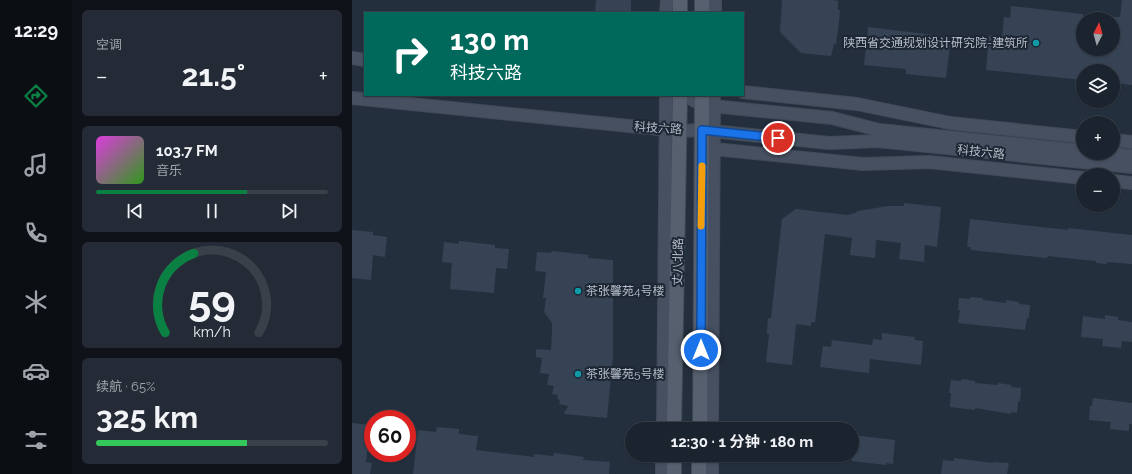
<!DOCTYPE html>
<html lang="zh">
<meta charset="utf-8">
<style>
body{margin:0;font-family:Raleway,"Noto Sans SC",sans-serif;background:#242b36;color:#f1f3f6;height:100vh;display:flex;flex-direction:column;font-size:15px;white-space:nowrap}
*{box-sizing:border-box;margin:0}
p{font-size:13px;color:#a0a4aa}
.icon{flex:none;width:22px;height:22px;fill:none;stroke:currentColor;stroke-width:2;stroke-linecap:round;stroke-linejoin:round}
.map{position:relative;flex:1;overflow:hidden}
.side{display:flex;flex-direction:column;gap:10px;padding:10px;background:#0f1319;width:280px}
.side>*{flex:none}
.banner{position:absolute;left:12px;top:12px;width:380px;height:84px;border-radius:0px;box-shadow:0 1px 3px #0004,0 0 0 1px #39404a;background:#00695c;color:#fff;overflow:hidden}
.needle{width:26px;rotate:6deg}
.fabs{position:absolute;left:724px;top:12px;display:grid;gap:8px}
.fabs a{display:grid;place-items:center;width:44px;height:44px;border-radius:50%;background:#1b232e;box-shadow:0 1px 3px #0004,0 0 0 1px #39404a;font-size:20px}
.speed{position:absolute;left:12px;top:410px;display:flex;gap:8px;font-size:20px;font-weight:700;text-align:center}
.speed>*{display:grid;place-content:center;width:52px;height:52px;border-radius:50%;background:#1b232e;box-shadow:0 1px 3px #0004,0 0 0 1px #39404a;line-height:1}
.speed .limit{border:6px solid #d22;background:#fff;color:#111}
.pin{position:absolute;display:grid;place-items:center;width:34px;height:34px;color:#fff;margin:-17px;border:2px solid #fff;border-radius:50%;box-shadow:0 1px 4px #0007}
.me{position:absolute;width:44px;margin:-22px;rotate:0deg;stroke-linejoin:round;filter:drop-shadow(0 0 3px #0008)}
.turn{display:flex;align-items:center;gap:14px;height:84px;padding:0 20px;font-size:18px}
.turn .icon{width:52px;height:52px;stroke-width:2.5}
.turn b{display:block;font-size:28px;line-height:34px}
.big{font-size:30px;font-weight:700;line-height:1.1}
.side .tile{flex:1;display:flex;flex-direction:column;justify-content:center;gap:6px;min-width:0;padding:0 14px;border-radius:6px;background:#242b36}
.side .dial{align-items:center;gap:0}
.dial svg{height:104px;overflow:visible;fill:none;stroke:#39404a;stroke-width:7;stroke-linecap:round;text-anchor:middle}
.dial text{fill:#f1f3f6;stroke:none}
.song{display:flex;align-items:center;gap:12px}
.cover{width:48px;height:48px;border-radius:6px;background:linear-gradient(135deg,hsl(300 70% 55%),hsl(110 70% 35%))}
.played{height:4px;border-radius:2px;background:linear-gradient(90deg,#0b8043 65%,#39404a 65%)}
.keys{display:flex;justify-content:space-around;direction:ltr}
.heat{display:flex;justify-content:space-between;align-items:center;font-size:22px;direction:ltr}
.charge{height:6px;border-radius:3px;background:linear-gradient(90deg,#34c759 65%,#39404a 0)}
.trip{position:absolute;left:273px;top:422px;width:234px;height:40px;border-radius:20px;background:#1b232e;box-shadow:0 1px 3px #0004,0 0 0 1px #39404a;font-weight:700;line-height:40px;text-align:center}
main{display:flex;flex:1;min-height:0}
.menu{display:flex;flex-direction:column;width:72px;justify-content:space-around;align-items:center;background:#0b0e12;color:#a0a4aa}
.menu .icon{width:28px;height:28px}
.menu .active{color:#0b8043}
.menu b{font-size:18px;color:#f1f3f6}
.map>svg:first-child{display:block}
.building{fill:#364354}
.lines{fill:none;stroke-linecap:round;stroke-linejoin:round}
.secondary-casing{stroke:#414a57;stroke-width:14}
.primary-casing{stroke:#414a57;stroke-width:16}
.secondary{stroke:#465061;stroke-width:12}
.primary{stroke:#56606e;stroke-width:14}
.route-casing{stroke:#114b97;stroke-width:10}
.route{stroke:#1a73e8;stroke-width:7}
.slow{stroke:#f59e0b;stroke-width:7}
.culture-dot{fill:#0f9aa8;stroke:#1d2633;stroke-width:1.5}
.labels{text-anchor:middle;stroke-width:4;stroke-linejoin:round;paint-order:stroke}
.poi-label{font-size:12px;fill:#b4bcc9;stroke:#1d2633;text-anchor:start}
.street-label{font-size:12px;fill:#b4bcc9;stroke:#1d2633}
</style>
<main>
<nav class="menu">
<b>12:29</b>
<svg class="icon active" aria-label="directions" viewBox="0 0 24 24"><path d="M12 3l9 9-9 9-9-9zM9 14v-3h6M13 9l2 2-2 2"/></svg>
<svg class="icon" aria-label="music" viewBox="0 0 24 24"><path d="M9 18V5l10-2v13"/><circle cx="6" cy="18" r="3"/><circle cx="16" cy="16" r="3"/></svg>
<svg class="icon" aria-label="phone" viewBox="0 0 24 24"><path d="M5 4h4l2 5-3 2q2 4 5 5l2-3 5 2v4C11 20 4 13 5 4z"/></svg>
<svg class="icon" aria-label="climate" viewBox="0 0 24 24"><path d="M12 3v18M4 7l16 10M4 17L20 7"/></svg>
<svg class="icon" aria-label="car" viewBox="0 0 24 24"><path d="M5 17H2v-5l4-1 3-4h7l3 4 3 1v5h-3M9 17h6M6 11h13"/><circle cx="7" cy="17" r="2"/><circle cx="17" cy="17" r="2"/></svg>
<svg class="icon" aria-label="filters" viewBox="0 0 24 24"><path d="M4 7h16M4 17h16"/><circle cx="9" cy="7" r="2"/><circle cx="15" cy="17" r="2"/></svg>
</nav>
<section class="side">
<div class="tile"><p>空调</p>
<div class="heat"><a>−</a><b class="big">21.5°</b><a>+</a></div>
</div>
<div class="tile">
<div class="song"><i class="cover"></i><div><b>103.7 FM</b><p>音乐</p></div></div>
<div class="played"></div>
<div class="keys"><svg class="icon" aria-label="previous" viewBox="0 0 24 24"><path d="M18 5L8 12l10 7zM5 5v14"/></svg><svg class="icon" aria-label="pause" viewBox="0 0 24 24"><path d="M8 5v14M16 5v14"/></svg><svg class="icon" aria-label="next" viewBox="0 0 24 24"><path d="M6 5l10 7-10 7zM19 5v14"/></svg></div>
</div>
<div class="tile dial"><svg viewBox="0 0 100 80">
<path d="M14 69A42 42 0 1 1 86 69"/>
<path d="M14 69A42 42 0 0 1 36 8" stroke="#0b8043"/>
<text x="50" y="56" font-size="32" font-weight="700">59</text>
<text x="50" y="72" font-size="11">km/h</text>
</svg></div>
<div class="tile"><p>续航 · 65%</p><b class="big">325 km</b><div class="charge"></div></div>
</section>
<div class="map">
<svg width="780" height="474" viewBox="0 0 780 474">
<rect width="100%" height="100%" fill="#242f3e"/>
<g class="building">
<polygon points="244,0 279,0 279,13 243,13"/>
<polygon points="430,0 481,0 486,1 486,10 488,10 487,22 484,44 482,44 479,56 449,53 428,32"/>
<polygon points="770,0 780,0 780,85 761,83 761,71 731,71 731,80 634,70 637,35 650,37 652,17 658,18 659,6 731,14 731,49 761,49 761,17 768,17"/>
<polygon points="516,27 599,37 594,78 554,74 554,69 512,65"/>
<polygon points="552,203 589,207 585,247 573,245 572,262 547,259 549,243 524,240 523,258 498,255 500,238 473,234 463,323 459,322 459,326 444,324 440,365 414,362 417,334 415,334 416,318 419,318 430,219 444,209 495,215 503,213 506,211 536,206 552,206"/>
<polygon points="618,219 716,230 716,228 780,235 780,264 755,262 755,264 744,263 744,261 704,257 696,256 695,258 619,250 619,247 615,247"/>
<polygon points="0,230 21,232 21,235 35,237 33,257 21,255 19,280 0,278"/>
<polygon points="107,241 143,245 143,248 157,249 155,269 144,268 142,293 98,289 100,263 90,262 92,242 107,244"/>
<polygon points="200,251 237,255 236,258 261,260 261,356 255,418 212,414 216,406 207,404 208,400 205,399 206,395 200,394 202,386 195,385 197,374 188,373 190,358 184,357 184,349 199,350 200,330 200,323 192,312 194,298 191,298 194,272 183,271 185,252 199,253"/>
<polygon points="618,297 631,298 631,300 654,303 654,300 667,302 667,304 678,305 677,318 675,318 673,330 606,323 608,310 606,310 607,298 618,299"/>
<polygon points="753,315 766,317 766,320 780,322 780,342 770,341 769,348 750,346 751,339 729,337 731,316 753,319"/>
<polygon points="530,333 563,337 562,340 571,341 569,365 518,359 517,373 468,367 471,346 479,347 480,340 520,345 521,339 530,340"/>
<polygon points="610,379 623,381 623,383 646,385 646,383 659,385 659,387 669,388 668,401 666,401 665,413 659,412 659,414 623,408 623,410 598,407 599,393 597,393 599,380 609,381"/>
<polygon points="741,398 780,403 780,424 777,424 777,431 758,429 759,422 737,420 738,406 740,406"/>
<polygon points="0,423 18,425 14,462 20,463 18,474 0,474"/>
<polygon points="85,427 107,429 107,434 126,436 124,450 182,457 182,454 201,456 202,453 232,457 231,460 258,462 257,474 61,474 66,430 84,432"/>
<polygon points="500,435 543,440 541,464 534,463 534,465 500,461"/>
<polygon points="602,458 641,463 641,462 657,463 655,474 589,474 591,460 602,461"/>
</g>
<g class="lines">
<g class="secondary-casing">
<g id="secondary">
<polyline points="314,13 315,0"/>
<polyline points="363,13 363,0"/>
<polyline points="0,58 13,60"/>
<polyline points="391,92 505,104 598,123 731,137"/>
<polyline points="332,95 350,105 480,118 527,130 731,151"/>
<polyline points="0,98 327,131 350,130 477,143 526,141 780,167"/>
<polyline points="350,130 362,149 511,164 577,162 731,178"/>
<polyline points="761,140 780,142"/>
<polyline points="751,153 780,156"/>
<polyline points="761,181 780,183"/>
<polyline points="311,429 314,95"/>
<polyline points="360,429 362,95"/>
<polyline points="310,474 310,455"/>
<polyline points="360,474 360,455"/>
</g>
</g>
<g class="primary-casing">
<g id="primary">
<polyline points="328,0 328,13"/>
<polyline points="350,0 350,13"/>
<polyline points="322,429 328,95"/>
<polyline points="348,429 350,95"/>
<polyline points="322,474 322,455"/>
<polyline points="347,474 347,455"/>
</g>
</g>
<use href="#secondary" class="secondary"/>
<use href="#primary" class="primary"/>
</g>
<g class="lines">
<g class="route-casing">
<polyline id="route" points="349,350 350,130 426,138"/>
</g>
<use href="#route" class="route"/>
<polyline class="slow" points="349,226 350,166"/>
</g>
<g class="culture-dot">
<circle cx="684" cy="43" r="4"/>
<circle cx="226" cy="291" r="4"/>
<circle cx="226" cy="374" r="4"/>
</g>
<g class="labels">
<g class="poi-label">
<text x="676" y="47" text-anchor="end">陕西省交通规划设计研究院-建筑所</text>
<text x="234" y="295">茶张馨苑4号楼</text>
<text x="234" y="378">茶张馨苑5号楼</text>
</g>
<g class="street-label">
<text transform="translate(306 128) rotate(4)" y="4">科技六路</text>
<text transform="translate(629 152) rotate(6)" y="4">科技六路</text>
<text transform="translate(326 262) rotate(-89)" y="4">丈八北路</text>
</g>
</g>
</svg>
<div class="fabs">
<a><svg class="needle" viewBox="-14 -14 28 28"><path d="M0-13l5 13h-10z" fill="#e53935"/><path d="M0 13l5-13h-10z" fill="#a0a4aa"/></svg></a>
<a><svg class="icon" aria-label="layers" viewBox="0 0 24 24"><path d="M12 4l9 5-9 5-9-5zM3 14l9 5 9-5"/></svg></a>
<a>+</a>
<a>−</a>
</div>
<div class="speed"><div class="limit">60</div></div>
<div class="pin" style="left:426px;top:138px;background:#d93025"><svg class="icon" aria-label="arrive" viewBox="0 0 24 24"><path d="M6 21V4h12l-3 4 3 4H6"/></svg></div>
<svg class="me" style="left:349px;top:350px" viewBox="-20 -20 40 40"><circle r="17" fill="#1a73e8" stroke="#fff" stroke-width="3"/><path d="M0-11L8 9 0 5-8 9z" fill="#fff"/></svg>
<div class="trip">12:30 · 1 分钟 · 180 m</div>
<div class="banner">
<div class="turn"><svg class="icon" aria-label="right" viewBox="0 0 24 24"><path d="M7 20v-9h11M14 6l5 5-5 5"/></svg><div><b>130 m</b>科技六路</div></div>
</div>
</div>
</main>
